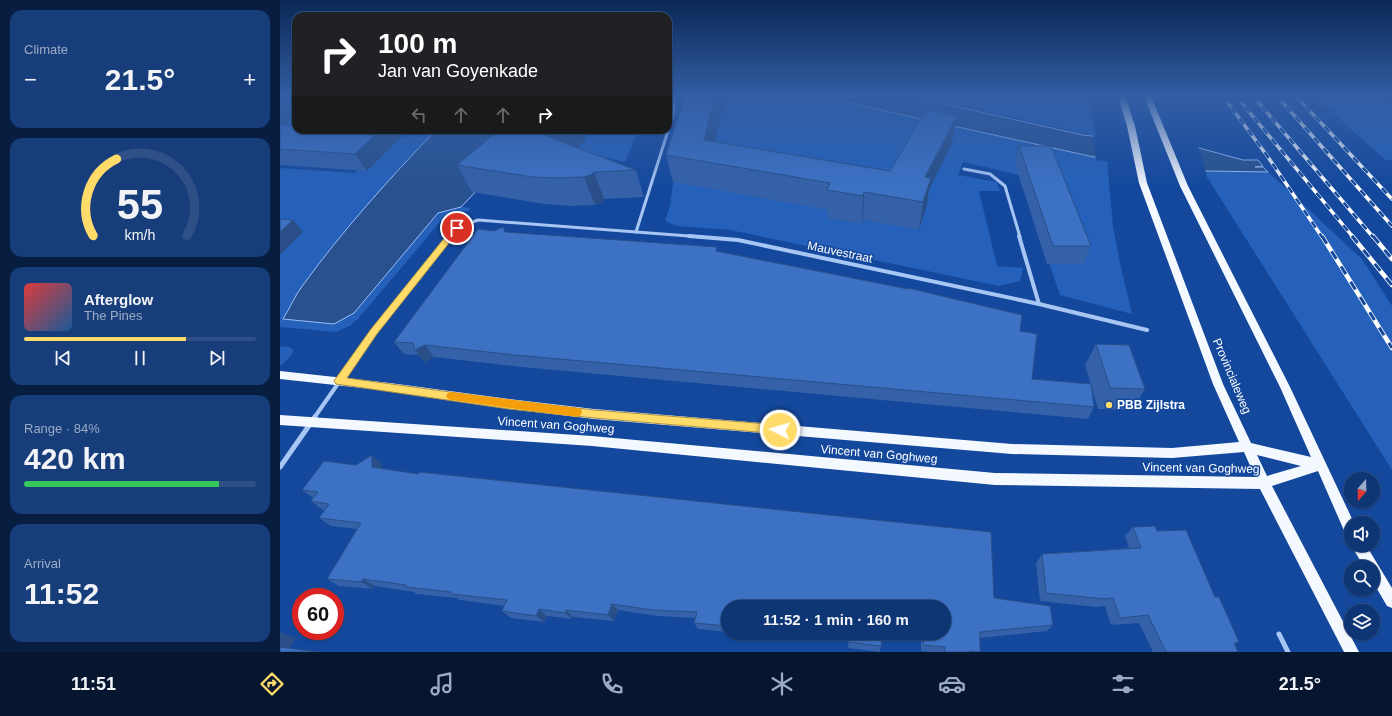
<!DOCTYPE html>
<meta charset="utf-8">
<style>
body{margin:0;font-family:Helvetica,sans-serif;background:#173e7a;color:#f1f3f6;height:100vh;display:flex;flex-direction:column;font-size:15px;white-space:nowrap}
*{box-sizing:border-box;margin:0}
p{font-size:13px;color:#9babc5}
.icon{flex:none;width:22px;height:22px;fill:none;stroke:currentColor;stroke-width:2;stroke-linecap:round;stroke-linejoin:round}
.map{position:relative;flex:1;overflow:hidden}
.drawer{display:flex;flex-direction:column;gap:10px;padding:10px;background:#081e40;width:280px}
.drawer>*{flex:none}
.top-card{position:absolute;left:12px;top:12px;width:380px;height:122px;border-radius:12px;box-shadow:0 1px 3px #0004,0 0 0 1px #2e5087;background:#202124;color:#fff;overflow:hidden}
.needle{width:26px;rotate:200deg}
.tools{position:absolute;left:1064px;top:472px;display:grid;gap:8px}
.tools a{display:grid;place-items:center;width:36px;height:36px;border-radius:50%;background:#0e3675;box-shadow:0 1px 3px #0004,0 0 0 1px #2e5087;font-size:20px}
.speed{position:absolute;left:12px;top:588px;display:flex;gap:8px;font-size:20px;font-weight:700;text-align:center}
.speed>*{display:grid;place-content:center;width:52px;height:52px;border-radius:50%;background:#0e3675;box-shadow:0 1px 3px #0004,0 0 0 1px #2e5087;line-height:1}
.speed .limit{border:6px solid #d22;background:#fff;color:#111}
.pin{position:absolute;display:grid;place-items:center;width:34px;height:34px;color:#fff;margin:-17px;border:2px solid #fff;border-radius:50%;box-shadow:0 1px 4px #0007}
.me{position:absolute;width:44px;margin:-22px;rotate:275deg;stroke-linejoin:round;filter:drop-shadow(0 0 3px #0008)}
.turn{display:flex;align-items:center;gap:14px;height:84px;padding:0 20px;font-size:18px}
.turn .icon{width:52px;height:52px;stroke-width:2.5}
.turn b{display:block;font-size:28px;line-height:34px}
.lanes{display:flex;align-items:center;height:38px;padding:0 20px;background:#0003;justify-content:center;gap:20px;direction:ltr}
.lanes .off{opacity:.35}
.big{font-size:30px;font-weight:800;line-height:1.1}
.drawer .widget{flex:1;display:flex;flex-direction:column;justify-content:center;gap:6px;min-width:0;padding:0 14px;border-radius:12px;background:#173e7a}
.drawer .dial{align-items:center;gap:0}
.dial svg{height:104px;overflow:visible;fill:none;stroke:#2e5087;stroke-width:7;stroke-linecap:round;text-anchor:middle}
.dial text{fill:#f1f3f6;stroke:none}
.song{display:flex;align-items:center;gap:12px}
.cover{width:48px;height:48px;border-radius:6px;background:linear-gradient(135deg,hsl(0 70% 55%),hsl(210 70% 35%))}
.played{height:4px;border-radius:2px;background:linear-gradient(90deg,#ffdb6a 70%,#2e5087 70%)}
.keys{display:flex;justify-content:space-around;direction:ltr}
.heat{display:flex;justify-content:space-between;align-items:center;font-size:22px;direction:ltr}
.charge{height:6px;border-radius:3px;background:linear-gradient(90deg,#34c759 84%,#2e5087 0)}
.trip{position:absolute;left:441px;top:600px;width:230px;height:40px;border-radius:20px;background:#0e3675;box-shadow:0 1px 3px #0004,0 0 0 1px #2e5087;font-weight:800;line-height:40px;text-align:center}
.dock{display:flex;height:64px;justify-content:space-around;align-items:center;background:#06162f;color:#9babc5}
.dock .icon{width:28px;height:28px}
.dock .on{color:#ffdb6a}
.dock b{font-size:18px;color:#f1f3f6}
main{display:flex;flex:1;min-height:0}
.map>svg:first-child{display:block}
.green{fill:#2561ba}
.water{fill:#29518f;stroke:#9ac0f7}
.pier{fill:#13489c}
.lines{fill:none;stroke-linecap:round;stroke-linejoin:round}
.street-far2{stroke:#a8c6f4;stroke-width:3}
.street-far1{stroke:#a8c6f4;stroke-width:4}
.street{stroke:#a8c6f4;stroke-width:5}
.primary{fill:#f4f8ff;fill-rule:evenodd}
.rail-far1-casing{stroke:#fff;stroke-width:3.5}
.rail-casing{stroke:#fff;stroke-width:4.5}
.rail-far1{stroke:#13489c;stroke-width:2.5;stroke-dasharray:7;stroke-linecap:butt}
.rail{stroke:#13489c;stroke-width:3;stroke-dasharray:9;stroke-linecap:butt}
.wall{fill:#3461a8}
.shaded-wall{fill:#2a4f88}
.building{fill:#3c71c3;stroke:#2a4f88}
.route{fill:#ffdb6a;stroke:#a68e45}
.slow{fill:#f59e0b}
.poi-dot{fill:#ffdb6a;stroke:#13489c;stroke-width:1.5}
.labels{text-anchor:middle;stroke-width:3;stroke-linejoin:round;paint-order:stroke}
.street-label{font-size:12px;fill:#fff;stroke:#13489c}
.poi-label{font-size:12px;font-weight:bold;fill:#fff;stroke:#13489c;text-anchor:start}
</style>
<main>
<section class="drawer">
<div class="widget"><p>Climate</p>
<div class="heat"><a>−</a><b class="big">21.5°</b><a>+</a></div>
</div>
<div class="widget dial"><svg viewBox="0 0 100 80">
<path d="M14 69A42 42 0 1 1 86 69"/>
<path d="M14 69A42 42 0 0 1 32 10" stroke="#ffdb6a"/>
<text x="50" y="56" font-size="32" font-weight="700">55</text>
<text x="50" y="72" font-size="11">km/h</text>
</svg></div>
<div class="widget">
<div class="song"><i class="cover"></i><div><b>Afterglow</b><p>The Pines</p></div></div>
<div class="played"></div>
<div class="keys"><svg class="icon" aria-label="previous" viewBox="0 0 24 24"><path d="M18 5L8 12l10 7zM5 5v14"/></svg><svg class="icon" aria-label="pause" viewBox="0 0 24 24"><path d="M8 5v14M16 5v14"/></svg><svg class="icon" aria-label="next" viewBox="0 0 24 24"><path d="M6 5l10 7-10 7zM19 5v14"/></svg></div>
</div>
<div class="widget"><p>Range · 84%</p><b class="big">420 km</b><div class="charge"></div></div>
<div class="widget"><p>Arrival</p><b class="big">11:52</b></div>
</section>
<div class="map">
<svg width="1112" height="652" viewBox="0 0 1112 652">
<rect width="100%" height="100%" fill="#13489c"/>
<g class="green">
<polygon points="396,96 537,96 814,157 827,159 833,226 839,259 852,314 780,295 739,175 683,162 678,175 717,182 720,191 699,191 717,266 743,268 740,281 719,286 450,230 398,226 389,223 385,220 390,206 405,99"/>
<polygon points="639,96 807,96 816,136"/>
<polygon points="1101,96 1112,106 1112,160 1106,160 1066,125 1038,97"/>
<polygon points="16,114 16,130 156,130 81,212 36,267 3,319 74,313 158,213 181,207 191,208 188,211 165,216 78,319 71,325 56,332 0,327 0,168 75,173 97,153 0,127"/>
<polygon points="256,130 358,130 345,162 270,144"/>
<polygon points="926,171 988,172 1082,259 1112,306 1112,470 927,177"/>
<polygon points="0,346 9,347 13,350 12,354 2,365 0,365"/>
</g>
<g class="water">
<polygon points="537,96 629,96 803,135 919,148 963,160 978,160 983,166 975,167 983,167 988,172 926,171 814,157"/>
<path d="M156,130H250L241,144L181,207L158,213L74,313L54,324L3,319C10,308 15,295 23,285C63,230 109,179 156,130Z"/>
</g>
<polygon class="pier" points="813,135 918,146 926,173 816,160"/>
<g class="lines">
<g class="street-far2">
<polyline points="684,169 710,174 725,186 740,237"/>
<polyline points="356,232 393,115 394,104 388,102"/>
<polyline points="170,237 177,228 198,220 422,237"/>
</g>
<g class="street-far1">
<polyline points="409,236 458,240 759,304 867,330"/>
<polyline points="739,236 759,304"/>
<polyline points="34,418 94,332 170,236"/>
</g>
<g class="street">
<polyline points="0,467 35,417"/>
<polyline points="999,634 1008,652"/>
</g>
<g class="primary">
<path d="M838,96H845L855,126L867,183L943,384L971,443L1031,457L1000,387L900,186L864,96H871L908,186L1010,387L1074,523H1071V537L1066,535L1038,471L992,486L1079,652H1064L980,489L715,485L312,446L0,425V415L312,436L715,473L975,477L964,452L892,458L732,454L314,419L229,409L110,391L0,379V371L110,383L229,399L314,409L732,444L892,448L959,442L933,384L859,183L847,126ZM977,455L1021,466L987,476Z"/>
<polygon points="1071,545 1086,545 1112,588 1112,608 1107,606 1093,582 1093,567 1084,567"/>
</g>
<g class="rail-far1-casing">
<g id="rail-far1">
<polyline points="943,96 988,157 1042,237"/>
<polyline points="956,96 1073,237"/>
<polyline points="973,96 1093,237"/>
<polyline points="997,96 1112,226"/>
<polyline points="1016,96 1112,199"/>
</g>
</g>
<g class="rail-casing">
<g id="rail">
<polyline points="1042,236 1112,348"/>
<polyline points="1072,236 1112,285"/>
<polyline points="1093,236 1112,259"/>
</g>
</g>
<use href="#rail-far1" class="rail-far1"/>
<use href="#rail" class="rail"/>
</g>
<g class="wall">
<polygon points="0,96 3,125 16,130 128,130 87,171 0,165"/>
<polygon points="446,96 435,142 610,171 677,116 672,143 649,190 647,205 639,230 583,220 582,224 547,218 547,210 393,182 386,155"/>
<polygon points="230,132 305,136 306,140 297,147 356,170 364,197 324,199 321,203 315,205 290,206 264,204 192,192 177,165"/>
<polygon points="739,146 811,246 804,264 767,264 735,164"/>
<polygon points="225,232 438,251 740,331 752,379 814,407 808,419 242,367 154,357 144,362 139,355 124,354 114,342"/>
<polygon points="816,344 865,389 852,410 818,409 805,365"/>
<polygon points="92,455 102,464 102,468 714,598 773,625 767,631 700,638 699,652 652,652 641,651 641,633 664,633 664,607 448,607 448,632 418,629 414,623 415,618 377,616 338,610 334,621 293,617 292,619 267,616 264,622 231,618 222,611 225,606 180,600 177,598 136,594 134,592 95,586 93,589 59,586 47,579 77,529 51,526 39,518 45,510 43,510 31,501 33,498 22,490 76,465"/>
<polygon points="853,527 877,531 935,597 959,642 955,644 958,652 873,652 859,623 831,625 825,606 816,607 760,601 756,563 762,554 849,548 845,536"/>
<polygon points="457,633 511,633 511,638"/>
<polygon points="569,633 601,646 600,652 568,648"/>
</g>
<g class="shaded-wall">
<polygon points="5,96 16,96 16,114 2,125 0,133 0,100"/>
<polygon points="435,96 446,96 430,162 424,140"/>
<polygon points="677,116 672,143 649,190 647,205 639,230 643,202 645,177"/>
<polygon points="100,130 128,130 87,171 75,154"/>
<polygon points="274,130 313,130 305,136 306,140 277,163 266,136"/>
<polygon points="314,172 324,199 321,203 315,205 304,177"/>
<polygon points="584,192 583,220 582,224 583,196"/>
<polygon points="13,220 23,232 0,255 0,232"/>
<polygon points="145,345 154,357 144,362 135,350"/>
<polygon points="92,455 102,464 103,475 92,467"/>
<polygon points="83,579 95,586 93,589 81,582"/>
<polygon points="332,604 338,610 334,621 328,615"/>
<polygon points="259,609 267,616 264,622 256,616"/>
<polygon points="286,610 293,617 292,619 285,613"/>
<polygon points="0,632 16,638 8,652 0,650"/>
</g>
<g class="building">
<polygon points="0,96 5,96 0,100"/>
<polygon points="405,96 435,96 424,140 610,171 646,110 677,116 645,177 651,178 643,202 584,192 583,196 547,190 550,183 386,155"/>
<polygon points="0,124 16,126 16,130 100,130 75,154 0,149"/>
<polygon points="234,130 274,130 266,136 356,170 314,172 311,175 304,177 279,178 252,177 177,165 218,131 230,132"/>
<polygon points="739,146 771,146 811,246 773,246"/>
<polygon points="0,219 13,220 0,232"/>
<polygon points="223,227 225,232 437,247 436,251 628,289 628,288 742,315 740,331 757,334 752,379 811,384 814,407 235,355 145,345 135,350 133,343 114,342 198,229 214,231"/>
<polygon points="816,344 849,345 865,389 830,388"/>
<polygon points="92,455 92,467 138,474 139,472 711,532 714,598 770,606 773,625 700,632 700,652 690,651 691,652 665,652 665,647 643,645 644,633 664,633 664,607 530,607 513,605 513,607 448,607 448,626 414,623 417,612 373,610 332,604 328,615 286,610 285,613 259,609 256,616 222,611 227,600 171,594 171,592 126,587 126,585 83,579 81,582 47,579 81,523 39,518 49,504 31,501 38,492 22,490 44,461 76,465"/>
<polygon points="875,526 877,531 906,530 935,597 939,597 959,642 954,643 958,652 886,652 868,615 840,618 833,598 824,599 766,593 762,554 861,548 853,527"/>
<polygon points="569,633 602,633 601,646 568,642"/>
<polygon points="0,647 38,652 0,652"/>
</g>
<linearGradient id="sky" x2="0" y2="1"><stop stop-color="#0a2856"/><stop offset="0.51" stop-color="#335ea4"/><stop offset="1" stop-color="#335ea4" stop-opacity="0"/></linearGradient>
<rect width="1112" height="188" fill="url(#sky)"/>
<polygon class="route" points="174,226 177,226 181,228 97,334 67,378 229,400 314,410 500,425 503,426 505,430 503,433 500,434 314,418 229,409 56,384 54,381 56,378 91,329"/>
<polygon class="slow" points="171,392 297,408 301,409 302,412 301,415 297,417 171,400 168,399 166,396 168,393"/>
<circle class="poi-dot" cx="829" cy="405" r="4"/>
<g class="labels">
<g class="street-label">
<text transform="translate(560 252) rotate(12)" y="4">Mauvestraat</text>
<text transform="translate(952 376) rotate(67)" y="4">Provincialeweg</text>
<text transform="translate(276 425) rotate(4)" y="4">Vincent van Goghweg</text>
<text transform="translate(599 454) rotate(5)" y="4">Vincent van Goghweg</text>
<text transform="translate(921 468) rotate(1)" y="4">Vincent van Goghweg</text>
</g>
<g class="poi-label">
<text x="837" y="409">PBB Zijlstra</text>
</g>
</g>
</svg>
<div class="tools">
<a><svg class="needle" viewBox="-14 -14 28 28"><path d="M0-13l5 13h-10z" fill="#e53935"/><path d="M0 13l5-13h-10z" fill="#9babc5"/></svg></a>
<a><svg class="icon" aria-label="sound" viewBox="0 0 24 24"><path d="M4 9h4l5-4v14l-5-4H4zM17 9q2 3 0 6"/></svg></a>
<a><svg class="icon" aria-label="search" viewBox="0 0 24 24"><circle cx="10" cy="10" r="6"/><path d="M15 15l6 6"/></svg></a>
<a><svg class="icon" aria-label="layers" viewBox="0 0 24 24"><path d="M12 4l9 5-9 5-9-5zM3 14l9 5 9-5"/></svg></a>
</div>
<div class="speed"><div class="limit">60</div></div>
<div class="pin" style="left:177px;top:228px;background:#d93025"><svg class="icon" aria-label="arrive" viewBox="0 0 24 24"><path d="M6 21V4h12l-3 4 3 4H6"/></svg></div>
<svg class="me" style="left:500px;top:430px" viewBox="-20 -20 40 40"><circle r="17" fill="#ffdb6a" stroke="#fff" stroke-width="3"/><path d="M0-11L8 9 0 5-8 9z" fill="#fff"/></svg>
<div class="trip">11:52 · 1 min · 160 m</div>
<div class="top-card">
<div class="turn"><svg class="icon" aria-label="right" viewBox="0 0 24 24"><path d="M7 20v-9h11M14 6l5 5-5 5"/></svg><div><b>100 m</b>Jan van Goyenkade</div></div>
<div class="lanes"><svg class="icon off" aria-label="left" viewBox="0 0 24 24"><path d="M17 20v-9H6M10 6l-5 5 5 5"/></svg><svg class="icon off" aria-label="ahead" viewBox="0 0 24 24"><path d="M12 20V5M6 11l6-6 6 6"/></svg><svg class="icon off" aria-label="ahead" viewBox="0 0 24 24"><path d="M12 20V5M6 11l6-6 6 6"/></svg><svg class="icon" aria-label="right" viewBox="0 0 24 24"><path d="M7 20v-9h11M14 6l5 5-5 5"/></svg></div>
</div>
</div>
</main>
<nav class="dock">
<b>11:51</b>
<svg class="icon on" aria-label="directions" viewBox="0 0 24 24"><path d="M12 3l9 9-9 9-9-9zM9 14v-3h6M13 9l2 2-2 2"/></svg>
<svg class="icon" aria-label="music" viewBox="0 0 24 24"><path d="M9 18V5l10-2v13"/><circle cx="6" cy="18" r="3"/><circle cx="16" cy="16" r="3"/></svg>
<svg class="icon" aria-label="phone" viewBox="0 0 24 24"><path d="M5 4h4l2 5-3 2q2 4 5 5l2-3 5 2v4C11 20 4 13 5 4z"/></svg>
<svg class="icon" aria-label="climate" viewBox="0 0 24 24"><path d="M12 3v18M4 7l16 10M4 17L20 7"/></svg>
<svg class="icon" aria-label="car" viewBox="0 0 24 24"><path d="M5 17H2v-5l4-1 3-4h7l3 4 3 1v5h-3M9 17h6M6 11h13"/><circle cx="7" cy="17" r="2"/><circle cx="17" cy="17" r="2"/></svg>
<svg class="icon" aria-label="filters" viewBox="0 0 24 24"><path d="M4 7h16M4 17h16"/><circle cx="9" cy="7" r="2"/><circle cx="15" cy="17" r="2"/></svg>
<b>21.5°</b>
</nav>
